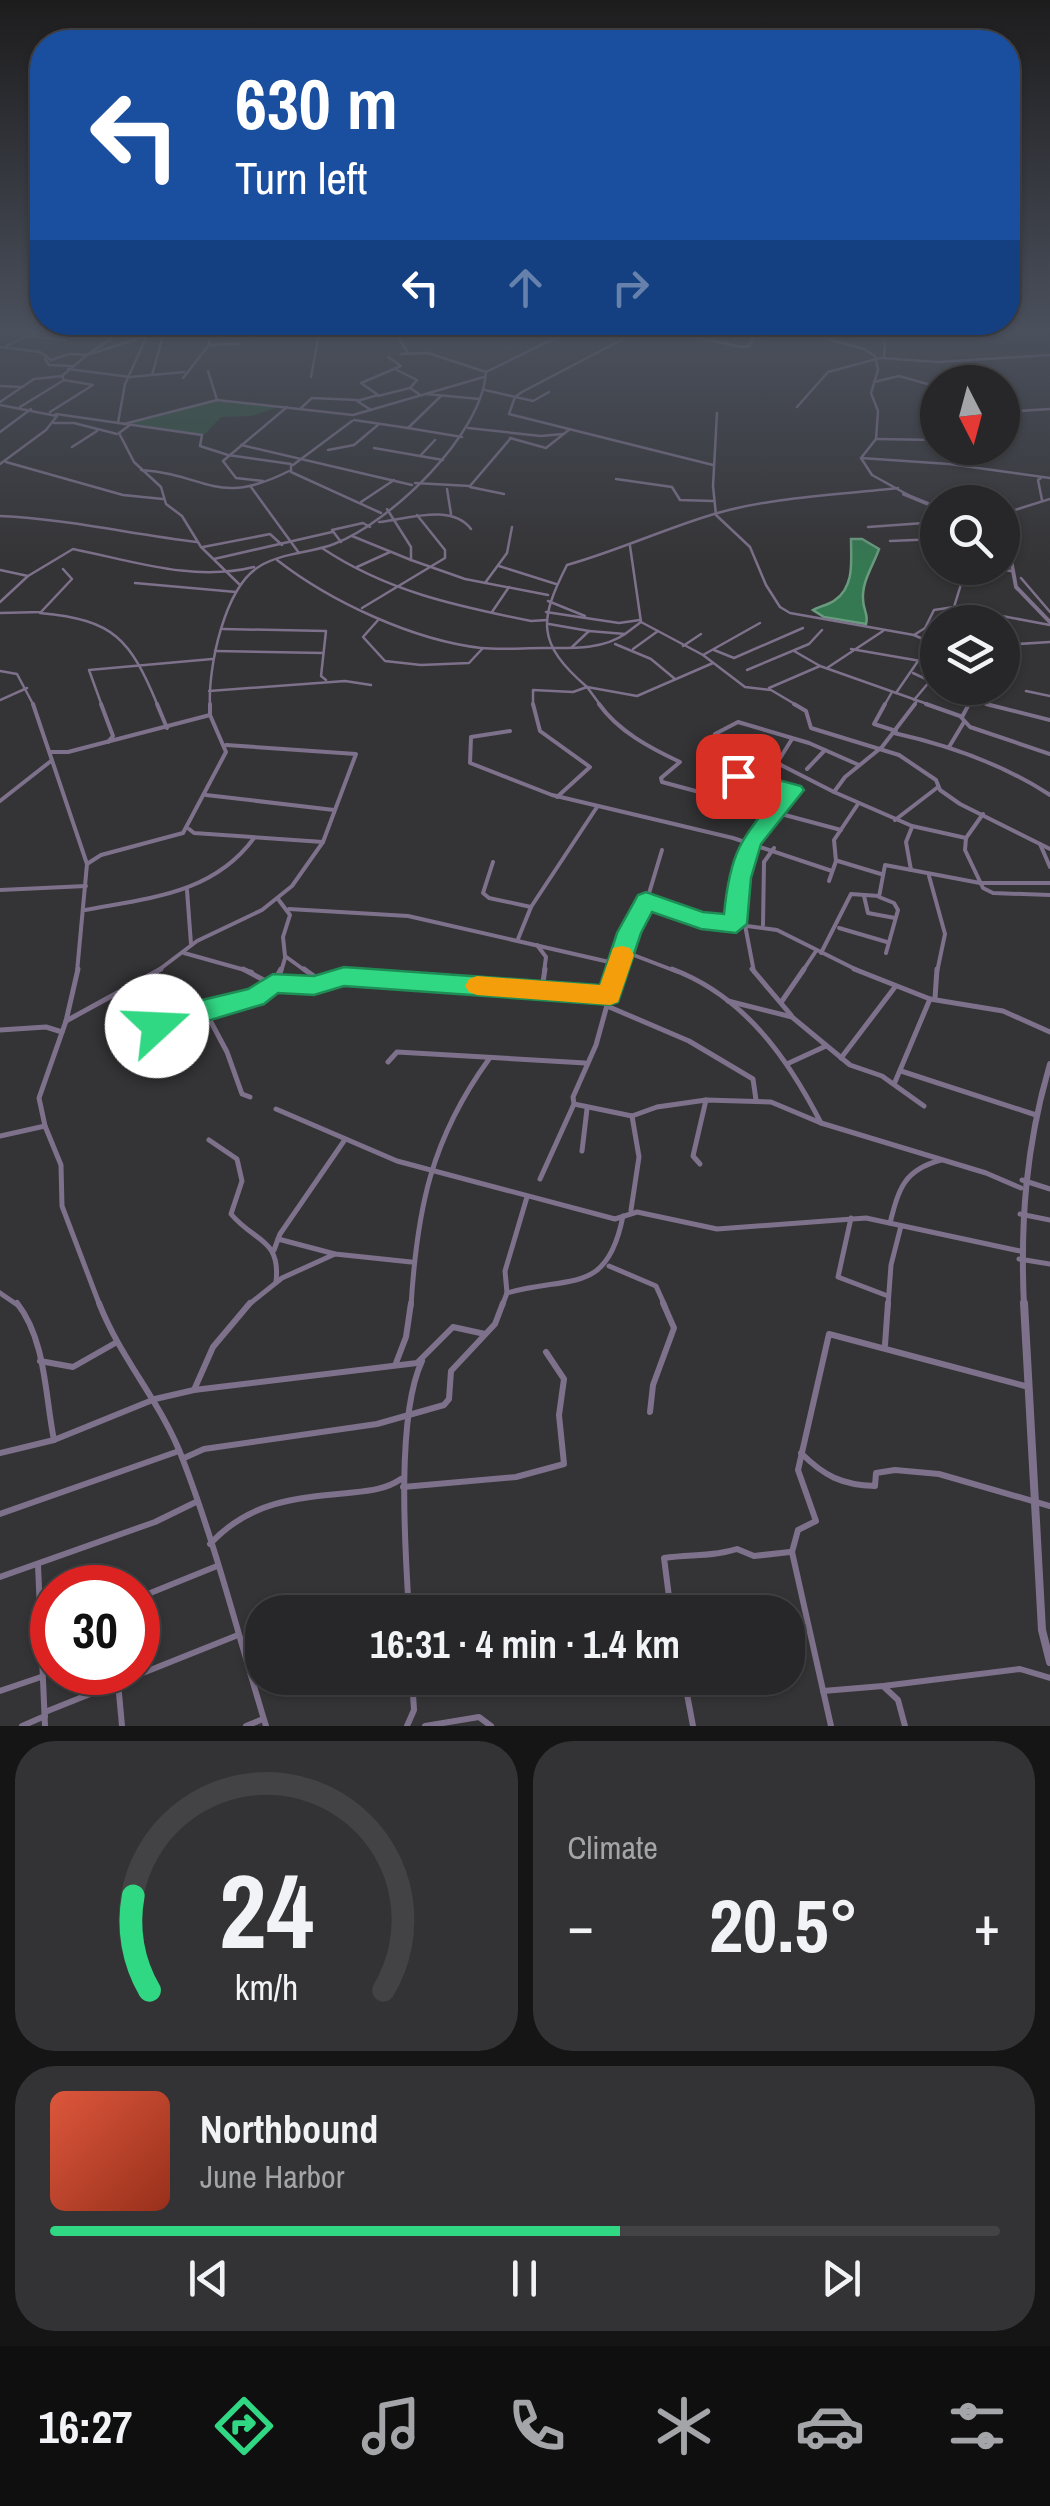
<!DOCTYPE html>
<meta charset="utf-8">
<style>
body{margin:0;font-family:"Archivo Narrow",sans-serif;background:#333234;color:#f1f3f6;height:100vh;display:flex;flex-direction:column;font-size:38px;white-space:nowrap}
*{box-sizing:border-box;margin:0}
p{font-size:32px;color:#a4a5a8}
.icon{flex:none;width:55px;height:55px;fill:none;stroke:currentColor;stroke-width:2;stroke-linecap:round;stroke-linejoin:round}
.map{position:relative;height:1726px;overflow:hidden}
.drawer{display:flex;flex-direction:column;gap:15px;padding:15px;background:#151516;flex:1}
.drawer>*{flex:none}
.guide{position:absolute;left:30px;top:30px;width:990px;height:305px;border-radius:40px;box-shadow:0 2px 8px #0004,0 0 0 2px #434345;background:#1a4fa0;color:#fff;overflow:hidden}
.needle{width:65px;rotate:174deg}
.fabs{position:absolute;left:920px;top:365px;display:grid;gap:20px}
.fabs a{display:grid;place-items:center;width:100px;height:100px;border-radius:50%;background:#272628;box-shadow:0 2px 8px #0004,0 0 0 2px #434345;font-size:50px}
.speed{position:absolute;left:30px;top:1565px;display:flex;gap:20px;font-size:50px;font-weight:700;text-align:center}
.speed>*{display:grid;place-content:center;width:130px;height:130px;border-radius:50%;background:#272628;box-shadow:0 2px 8px #0004,0 0 0 2px #434345;line-height:1}
.speed .limit{border:15px solid #d22;background:#fff;color:#111}
.pin{position:absolute;display:grid;place-items:center;width:85px;height:85px;color:#fff;margin:-42px;border-radius:20px;box-shadow:0 5px 15px #0006}
.me{position:absolute;width:110px;margin:-55px;rotate:70deg;stroke-linejoin:round;filter:drop-shadow(0 0 8px #0008)}
.turn{display:flex;align-items:center;gap:35px;height:210px;padding:0 40px;font-size:45px}
.turn .icon{width:130px;height:130px;stroke-width:2.5}
.turn b{display:block;font-size:70px;line-height:85px}
.lanes{display:flex;align-items:center;height:95px;padding:0 40px;background:#0003;justify-content:center;gap:50px;direction:ltr}
.lanes .off{opacity:.35}
.big{font-size:75px;font-weight:700;line-height:1.1}
.drawer .tile{flex:1;display:flex;flex-direction:column;justify-content:center;gap:15px;min-width:0;padding:0 35px;border-radius:40px;background:#333234}
.drawer .dial{align-items:center;gap:0}
.dial svg{height:260px;overflow:visible;fill:none;stroke:#434345;stroke-width:7;stroke-linecap:round;text-anchor:middle}
.dial text{fill:#f1f3f6;stroke:none}
.song{display:flex;align-items:center;gap:30px}
.cover{width:120px;height:120px;border-radius:15px;background:linear-gradient(135deg,hsl(10 70% 55%),hsl(10 70% 35%))}
.played{height:10px;border-radius:5px;background:linear-gradient(90deg,#30d883 60%,#434345 60%)}
.keys{display:flex;justify-content:space-around;direction:ltr}
.heat{display:flex;justify-content:space-between;align-items:center;font-size:55px;direction:ltr}
.drawer .tiles{flex:1;display:grid;gap:15px;grid-template-columns:1fr 1fr}
.tile:last-child{grid-column:span 2}
.trip{position:absolute;left:245px;top:1595px;width:560px;height:100px;border-radius:40px;background:#272628;box-shadow:0 2px 8px #0004,0 0 0 2px #434345;font-weight:700;line-height:100px;text-align:center}
.dock{display:flex;height:160px;justify-content:space-around;align-items:center;background:#100f10;color:#a4a5a8}
.dock .icon{width:70px;height:70px}
.dock .on{color:#30d883}
.dock b{font-size:45px;color:#f1f3f6}
.map>svg:first-child{display:block}
.green{fill:#2f553d}
.water{fill:#347951;stroke:#6a9b7f;stroke-width:2.5}
.lines{fill:none;stroke-linecap:round;stroke-linejoin:round}
.minor-far3{stroke:#7e718b;stroke-width:2.5}
.minor-far2{stroke:#7e718b;stroke-width:4}
.minor-far1{stroke:#7e718b;stroke-width:5}
.minor{stroke:#7e718b;stroke-width:6}
.tertiary-far3{stroke:#7e718b;stroke-width:2.5}
.tertiary-far2{stroke:#7e718b;stroke-width:4}
.tertiary-far1{stroke:#7e718b;stroke-width:6}
.tertiary{stroke:#7e718b;stroke-width:8}
.route{fill:#30d883;stroke:#1f8c55;stroke-width:2.5}
.slow{fill:#f59e0b}
</style>
<div class="map">
<svg width="1050" height="1726" viewBox="0 0 1050 1726">
<rect width="100%" height="100%" fill="#343335"/>
<polygon class="green" points="215,401 279,407 251,416 221,417 204,435 129,424"/>
<path class="water" d="M851,539H862L879,549C873,566 862,581 863,599C863,611 869,614 866,624L824,617L813,610C820,606 829,605 835,600C855,586 851,560 851,539Z"/>
<g class="lines">
<g class="minor-far3">
<polyline points="393,328 408,353"/>
<polyline points="644,328 522,392 515,397 509,414 713,465"/>
<polyline points="649,328 742,347 749,346 758,328"/>
<polyline points="209,331 234,328"/>
<polyline points="31,336 66,340"/>
<polyline points="209,345 238,344"/>
<polyline points="6,346 45,328"/>
<polyline points="0,347 40,352 51,360 69,354 87,355"/>
<polyline points="401,354 428,353 486,372"/>
<polyline points="87,355 112,338 90,328"/>
<polyline points="884,358 885,343"/>
<polyline points="45,359 49,365 72,366"/>
<polyline points="68,369 130,377 184,372"/>
<polyline points="395,369 417,380 410,388 419,394"/>
<polyline points="208,371 217,400"/>
<polyline points="152,375 164,333"/>
<polyline points="311,377 320,328"/>
<polyline points="183,378 209,345 210,333 203,328"/>
<polyline points="874,382 899,376 938,387"/>
<polyline points="0,386 22,387"/>
<polyline points="485,390 533,401 549,392"/>
<polyline points="426,394 480,399"/>
<polyline points="378,396 410,388"/>
<polyline points="0,402 34,379 62,376 87,355 150,335 206,328"/>
<polyline points="20,407 64,380"/>
<polyline points="797,407 828,372 880,358 938,362 1050,355"/>
<polyline points="301,408 312,398 357,400"/>
<polyline points="371,410 357,401 378,395 361,383 401,366 388,357"/>
<polyline points="50,412 93,385 64,380 62,376"/>
<polyline points="1002,412 1050,409"/>
<polyline points="717,413 713,486 716,515 750,547 766,585 780,607 790,613 914,635"/>
<polyline points="56,414 202,435 200,446 228,455 291,464 291,472 381,513"/>
<polyline points="354,420 408,428 441,396"/>
<polyline points="1002,422 1006,427 1002,429"/>
<polyline points="54,423 74,423 117,434"/>
<polyline points="118,423 125,384 147,336"/>
<polyline points="124,424 217,400 353,415 484,377"/>
<polyline points="130,425 119,433 134,462 161,487 166,504 182,516 201,547 239,584"/>
<polyline points="408,428 462,437"/>
<polyline points="468,428 541,436 563,434"/>
<polyline points="0,432 31,409"/>
<polyline points="510,438 546,448 570,429"/>
<polyline points="876,439 938,440"/>
<polyline points="241,445 412,485"/>
<polyline points="72,447 97,431"/>
<polyline points="374,448 443,460"/>
<polyline points="328,450 354,445 379,424"/>
<polyline points="420,456 435,440"/>
<polyline points="861,458 949,464 1050,478"/>
<polyline points="6,462 123,495 163,499"/>
<polyline points="293,465 352,421"/>
<path d="M141,470C207,474 216,508 289,471"/>
<polyline points="1041,478 1038,480 1042,500"/>
<polyline points="616,479 672,487 680,500 713,501"/>
<polyline points="263,481 236,478 223,461 287,407"/>
<polyline points="415,483 470,486 510,439"/>
<polyline points="251,487 299,553"/>
<polyline points="470,487 504,494"/>
<polyline points="447,489 451,514"/>
<polyline points="361,502 394,480"/>
<polyline points="387,509 411,547 411,560 465,579 548,595"/>
<polyline points="1002,514 1050,499"/>
<path d="M0,516C66,519 131,534 197,542"/>
<path d="M379,522C407,519 452,503 471,529"/>
<polyline points="868,527 938,522"/>
<polyline points="352,536 411,560"/>
<polyline points="890,541 938,539"/>
<polyline points="341,542 332,530 363,523 370,527"/>
<polyline points="630,546 641,622 703,655 745,687 771,690 798,706"/>
<polyline points="203,547 270,534 282,545"/>
<path d="M322,548C386,591 456,606 531,621L547,620"/>
<polyline points="214,559 332,532"/>
<path d="M277,560C331,602 413,640 481,648C501,650 523,648 543,648C571,648 602,650 625,634"/>
<polyline points="499,566 556,584"/>
<polyline points="357,567 390,552"/>
<polyline points="992,568 1011,571"/>
<polyline points="0,570 28,576"/>
<polyline points="1021,578 1050,612"/>
<polyline points="135,583 236,592"/>
<polyline points="485,583 507,553 512,527"/>
<polyline points="548,601 585,616"/>
<path d="M0,602L28,576L73,549C133,561 193,582 254,567"/>
<polyline points="954,607 1050,625"/>
<polyline points="362,608 445,558 445,550 417,515"/>
<polyline points="492,612 509,587"/>
<polyline points="546,612 619,623 640,620"/>
<polyline points="0,613 41,612 72,579 63,569"/>
<path d="M40,613C115,620 130,639 158,706"/>
<polyline points="379,619 363,637 385,661 421,665 469,663 483,648"/>
<polyline points="549,624 589,631"/>
<polyline points="223,629 326,631 321,676 326,680"/>
<polyline points="615,644 651,659 675,679"/>
<polyline points="1002,645 1050,642"/>
<polyline points="683,646 701,634"/>
<polyline points="938,646 914,635 925,628 934,610 954,607 966,568"/>
<polyline points="572,647 589,631 625,634 641,622"/>
<polyline points="633,649 658,631"/>
<polyline points="851,649 938,664"/>
<polyline points="714,650 734,658 803,628"/>
<polyline points="215,651 323,653"/>
<polyline points="794,651 820,666 933,706"/>
<polyline points="703,655 760,623"/>
<polyline points="827,668 883,631"/>
<polyline points="747,670 809,644 822,630"/>
<polyline points="0,671 17,674 34,706"/>
<polyline points="913,673 930,681 914,700"/>
<polyline points="587,687 601,706"/>
<polyline points="587,687 637,696 713,663"/>
<polyline points="769,688 820,666"/>
<polyline points="951,688 991,706"/>
<polyline points="209,691 345,681 371,685"/>
<polyline points="1026,691 1050,696"/>
<polyline points="896,693 918,661"/>
<polyline points="0,700 27,688"/>
<polyline points="102,706 89,670 212,659"/>
<path d="M210,706C208,668 224,587 260,566C281,553 311,553 334,544C391,522 482,435 486,372L576,328"/>
<path d="M533,706V690L573,692L587,687C536,643 539,620 567,565C617,551 664,529 714,514C772,497 837,495 898,488"/>
<polyline points="884,706 892,692"/>
<polyline points="913,706 917,701"/>
<polyline points="967,706 971,699"/>
</g>
<g class="minor-far2">
<polyline points="33,704 87,864 77,972"/>
<polyline points="101,704 113,736 108,742"/>
<polyline points="157,704 167,728"/>
<polyline points="533,704 540,731 590,767 557,797"/>
<path d="M599,704C618,731 650,748 680,762L661,778L662,782L841,830"/>
<polyline points="794,704 806,711 811,728 899,755 936,780 940,790 960,804 1050,849"/>
<polyline points="885,704 874,724 896,731"/>
<polyline points="915,704 882,747 845,777 834,792 912,826 966,838"/>
<polyline points="926,704 960,716 970,727 1050,754"/>
<polyline points="986,704 1050,720"/>
<polyline points="962,717 969,704"/>
<polyline points="510,731 471,737 470,763 552,795 733,838 832,871"/>
<path d="M894,733C948,745 1004,765 1050,795"/>
<polyline points="792,739 777,763 834,792"/>
<polyline points="949,747 964,722"/>
<polyline points="50,752 68,752 210,715"/>
<polyline points="807,769 825,750"/>
<polyline points="206,795 334,810"/>
<polyline points="0,801 51,761"/>
<polyline points="983,814 966,838 965,850 983,888 993,893 1050,895"/>
<polyline points="777,815 794,789 741,778 714,739 715,734 738,722 809,743 859,765"/>
<polyline points="895,820 938,787"/>
<polyline points="189,829 194,833 323,842"/>
<polyline points="1040,844 1050,867"/>
<polyline points="838,861 881,874"/>
<polyline points="493,862 483,893 489,898 531,907"/>
<polyline points="87,864 101,855 183,833 226,752 210,715 210,704"/>
<polyline points="911,870 906,842 912,827"/>
<polyline points="929,876 945,934 937,972"/>
<polyline points="829,881 836,861 834,840 858,804"/>
<polyline points="0,890 86,886"/>
<polyline points="187,890 191,944"/>
<polyline points="864,896 868,913 895,918"/>
<polyline points="278,899 290,915 283,937 285,956 307,972"/>
<polyline points="647,900 701,920 777,930 861,972"/>
<polyline points="289,909 408,916 618,964"/>
<path d="M85,910C149,898 213,894 254,838"/>
<polyline points="735,924 748,852 772,814"/>
<polyline points="745,925 754,972"/>
<polyline points="763,925 764,862 774,848"/>
<polyline points="839,928 887,942"/>
<polyline points="518,939 531,907 597,807"/>
<polyline points="537,945 546,957 544,972"/>
<polyline points="623,951 678,972"/>
<polyline points="184,953 252,972"/>
<polyline points="821,953 851,894 879,896"/>
<polyline points="886,953 898,910 894,903 879,897 885,865 980,883 1050,883"/>
<polyline points="156,972 197,941 262,910 292,886 323,842 356,754 226,745"/>
<polyline points="281,972 285,958"/>
<polyline points="616,972 647,900 662,850"/>
<polyline points="802,972 816,951"/>
</g>
<g class="minor-far1">
<polyline points="78,969 66,1021 39,1098 45,1126 61,1165 62,1206 100,1306"/>
<polyline points="243,969 275,986 322,983"/>
<polyline points="304,969 322,982 345,976 610,995"/>
<polyline points="545,969 543,982 550,988"/>
<polyline points="617,969 596,1045 573,1097 574,1104 632,1116 657,1107 706,1100 771,1102 821,1123 986,1173 1021,1188"/>
<path d="M672,969C744,996 787,1057 821,1123"/>
<polyline points="752,969 791,1015"/>
<polyline points="854,969 930,999 1003,1011 1050,1032"/>
<polyline points="117,995 155,1025 161,1025 253,996 273,983 281,969"/>
<polyline points="935,998 937,969"/>
<polyline points="728,1001 792,1017 850,1065 882,1076 924,1106"/>
<polyline points="782,1001 804,969"/>
<polyline points="607,1006 689,1041 753,1079 756,1100"/>
<polyline points="204,1009 227,1052 242,1094 250,1097"/>
<polyline points="66,1021 161,969"/>
<polyline points="0,1030 46,1027 62,1032"/>
<polyline points="841,1058 895,987"/>
<polyline points="388,1062 397,1052 585,1063"/>
<polyline points="789,1063 826,1046"/>
<polyline points="901,1071 1036,1115"/>
<polyline points="895,1082 930,999"/>
<polyline points="276,1109 397,1161 615,1219 637,1212 717,1229 866,1218 1020,1251"/>
<polyline points="0,1136 45,1126"/>
<path d="M209,1140L237,1159L242,1181L231,1214C254,1242 281,1238 276,1282"/>
<polyline points="582,1151 587,1109"/>
<polyline points="700,1164 693,1156 706,1100"/>
<polyline points="540,1179 574,1104"/>
<polyline points="1022,1180 1050,1189"/>
<polyline points="631,1210 639,1157 632,1116"/>
<polyline points="1020,1214 1050,1220"/>
<polyline points="851,1218 838,1277 888,1296"/>
<path d="M890,1223C899,1188 904,1170 941,1160"/>
<polyline points="278,1239 335,1254 411,1262"/>
<polyline points="274,1250 280,1234 344,1141"/>
<polyline points="1019,1259 1050,1264"/>
<polyline points="609,1266 656,1286 665,1306"/>
<polyline points="0,1293 19,1306"/>
<polyline points="507,1293 505,1271 527,1197"/>
<polyline points="247,1306 282,1278 335,1254"/>
<path d="M411,1306C417,1209 431,1139 489,1059"/>
<path d="M502,1306L507,1293C571,1275 607,1296 623,1216"/>
<polyline points="888,1306 891,1265 901,1226"/>
</g>
<g class="minor">
<path d="M17,1303C46,1340 45,1396 54,1440"/>
<path d="M99,1303C121,1360 162,1403 183,1460C216,1546 239,1638 266,1726"/>
<polyline points="885,1345 888,1303"/>
<polyline points="40,1361 73,1367 117,1342"/>
<polyline points="396,1363 406,1337 411,1303"/>
<polyline points="194,1390 213,1347 250,1303"/>
<polyline points="650,1412 653,1385 674,1328 663,1303"/>
<polyline points="0,1453 54,1440 155,1399 194,1390 417,1363 453,1327 485,1334"/>
<path d="M801,1453C824,1476 842,1485 875,1486L876,1473L895,1470L939,1474L1050,1506"/>
<polyline points="184,1458 204,1449 377,1424 444,1405 449,1399 451,1371 495,1324 503,1303"/>
<polyline points="403,1487 516,1477 564,1464 559,1415 564,1379 546,1352"/>
<polyline points="0,1514 179,1451"/>
<path d="M210,1544C249,1502 293,1498 348,1493C367,1491 385,1490 401,1479"/>
<polyline points="38,1565 45,1726"/>
<polyline points="0,1577 155,1522 196,1502"/>
<polyline points="138,1598 217,1566"/>
<path d="M409,1612C405,1549 396,1416 422,1361"/>
<path d="M671,1612L664,1558C690,1554 712,1557 737,1549L754,1556L790,1552"/>
<polyline points="39,1633 52,1629"/>
<polyline points="684,1678 693,1726"/>
<polyline points="118,1682 122,1726"/>
<polyline points="883,1686 1020,1669 1050,1678"/>
<polyline points="0,1691 41,1677"/>
<polyline points="823,1691 883,1686 898,1700 905,1726"/>
<polyline points="45,1712 238,1635"/>
<polyline points="22,1726 45,1716"/>
<polyline points="246,1726 263,1719"/>
<polyline points="407,1726 414,1710 412,1678"/>
<polyline points="425,1726 479,1717 491,1726"/>
<polyline points="831,1726 792,1552 798,1530 816,1521 798,1470 829,1334 1025,1386"/>
</g>
<g class="tertiary-far3">
<polyline points="788,328 864,349 875,356 878,370 871,393 878,411 876,439 861,458 872,475 910,496"/>
<polyline points="0,405 57,416 46,430 0,464"/>
</g>
<g class="tertiary-far2">
<polyline points="904,494 938,508"/>
<polyline points="1002,539 1009,549 1016,587 1050,622"/>
</g>
<path class="tertiary-far1" d="M1024,1306C1020,1222 1026,1145 1050,1064"/>
<polyline class="tertiary" points="1024,1303 1042,1630 1050,1662"/>
</g>
<linearGradient id="sky" x2="0" y2="1"><stop stop-color="#1d1c1d"/><stop offset="0.58" stop-color="#4a505c"/><stop offset="1" stop-color="#4a505c" stop-opacity="0"/></linearGradient>
<rect width="1050" height="570" fill="url(#sky)"/>
<path class="route" d="M738,769L801,786L804,790L761,844L751,878L747,924L736,933L701,929L652,912L641,933L618,1002L610,1005L344,986L314,995L278,993L264,1004L157,1036L148,1033L144,1026L148,1019L198,1001L248,989L273,974L314,976L344,967L600,985L617,933L638,895L646,892L703,912L724,914C730,853 740,839 779,794L731,780L728,776L731,771Z"/>
<polygon class="slow" points="622,946 630,948 634,955 618,1002 610,1005 477,995 469,992 465,986 469,979 477,976 600,985 613,948"/>
</svg>
<div class="fabs">
<a><svg class="needle" viewBox="-14 -14 28 28"><path d="M0-13l5 13h-10z" fill="#e53935"/><path d="M0 13l5-13h-10z" fill="#a4a5a8"/></svg></a>
<a><svg class="icon" aria-label="search" viewBox="0 0 24 24"><circle cx="10" cy="10" r="6"/><path d="M15 15l6 6"/></svg></a>
<a><svg class="icon" aria-label="layers" viewBox="0 0 24 24"><path d="M12 4l9 5-9 5-9-5zM3 14l9 5 9-5"/></svg></a>
</div>
<div class="speed"><div class="limit">30</div></div>
<div class="pin" style="left:738px;top:776px;background:#d93025"><svg class="icon" aria-label="arrive" viewBox="0 0 24 24"><path d="M6 21V4h12l-3 4 3 4H6"/></svg></div>
<svg class="me" style="left:157px;top:1026px" viewBox="-20 -20 40 40"><circle r="19" fill="#fff"/><path d="M0-13L10 11 0 6-10 11z" fill="#30d883"/></svg>
<div class="trip">16:31 · 4 min · 1.4 km</div>
<div class="guide">
<div class="turn"><svg class="icon" aria-label="left" viewBox="0 0 24 24"><path d="M17 20v-9H6M10 6l-5 5 5 5"/></svg><div><b>630 m</b>Turn left</div></div>
<div class="lanes"><svg class="icon" aria-label="left" viewBox="0 0 24 24"><path d="M17 20v-9H6M10 6l-5 5 5 5"/></svg><svg class="icon off" aria-label="ahead" viewBox="0 0 24 24"><path d="M12 20V5M6 11l6-6 6 6"/></svg><svg class="icon off" aria-label="right" viewBox="0 0 24 24"><path d="M7 20v-9h11M14 6l5 5-5 5"/></svg></div>
</div>
</div>
<section class="drawer">
<div class="tiles">
<div class="tile dial"><svg viewBox="0 0 100 80">
<path d="M14 69A42 42 0 1 1 86 69"/>
<path d="M14 69A42 42 0 0 1 9 40" stroke="#30d883"/>
<text x="50" y="56" font-size="32" font-weight="700">24</text>
<text x="50" y="72" font-size="11">km/h</text>
</svg></div>
<div class="tile"><p>Climate</p>
<div class="heat"><a>−</a><b class="big">20.5°</b><a>+</a></div>
</div>
<div class="tile">
<div class="song"><i class="cover"></i><div><b>Northbound</b><p>June Harbor</p></div></div>
<div class="played"></div>
<div class="keys"><svg class="icon" aria-label="previous" viewBox="0 0 24 24"><path d="M18 5L8 12l10 7zM5 5v14"/></svg><svg class="icon" aria-label="pause" viewBox="0 0 24 24"><path d="M8 5v14M16 5v14"/></svg><svg class="icon" aria-label="next" viewBox="0 0 24 24"><path d="M6 5l10 7-10 7zM19 5v14"/></svg></div>
</div>
</div>
</section>
<nav class="dock">
<b>16:27</b>
<svg class="icon on" aria-label="directions" viewBox="0 0 24 24"><path d="M12 3l9 9-9 9-9-9zM9 14v-3h6M13 9l2 2-2 2"/></svg>
<svg class="icon" aria-label="music" viewBox="0 0 24 24"><path d="M9 18V5l10-2v13"/><circle cx="6" cy="18" r="3"/><circle cx="16" cy="16" r="3"/></svg>
<svg class="icon" aria-label="phone" viewBox="0 0 24 24"><path d="M5 4h4l2 5-3 2q2 4 5 5l2-3 5 2v4C11 20 4 13 5 4z"/></svg>
<svg class="icon" aria-label="climate" viewBox="0 0 24 24"><path d="M12 3v18M4 7l16 10M4 17L20 7"/></svg>
<svg class="icon" aria-label="car" viewBox="0 0 24 24"><path d="M5 17H2v-5l4-1 3-4h7l3 4 3 1v5h-3M9 17h6M6 11h13"/><circle cx="7" cy="17" r="2"/><circle cx="17" cy="17" r="2"/></svg>
<svg class="icon" aria-label="filters" viewBox="0 0 24 24"><path d="M4 7h16M4 17h16"/><circle cx="9" cy="7" r="2"/><circle cx="15" cy="17" r="2"/></svg>
</nav>
